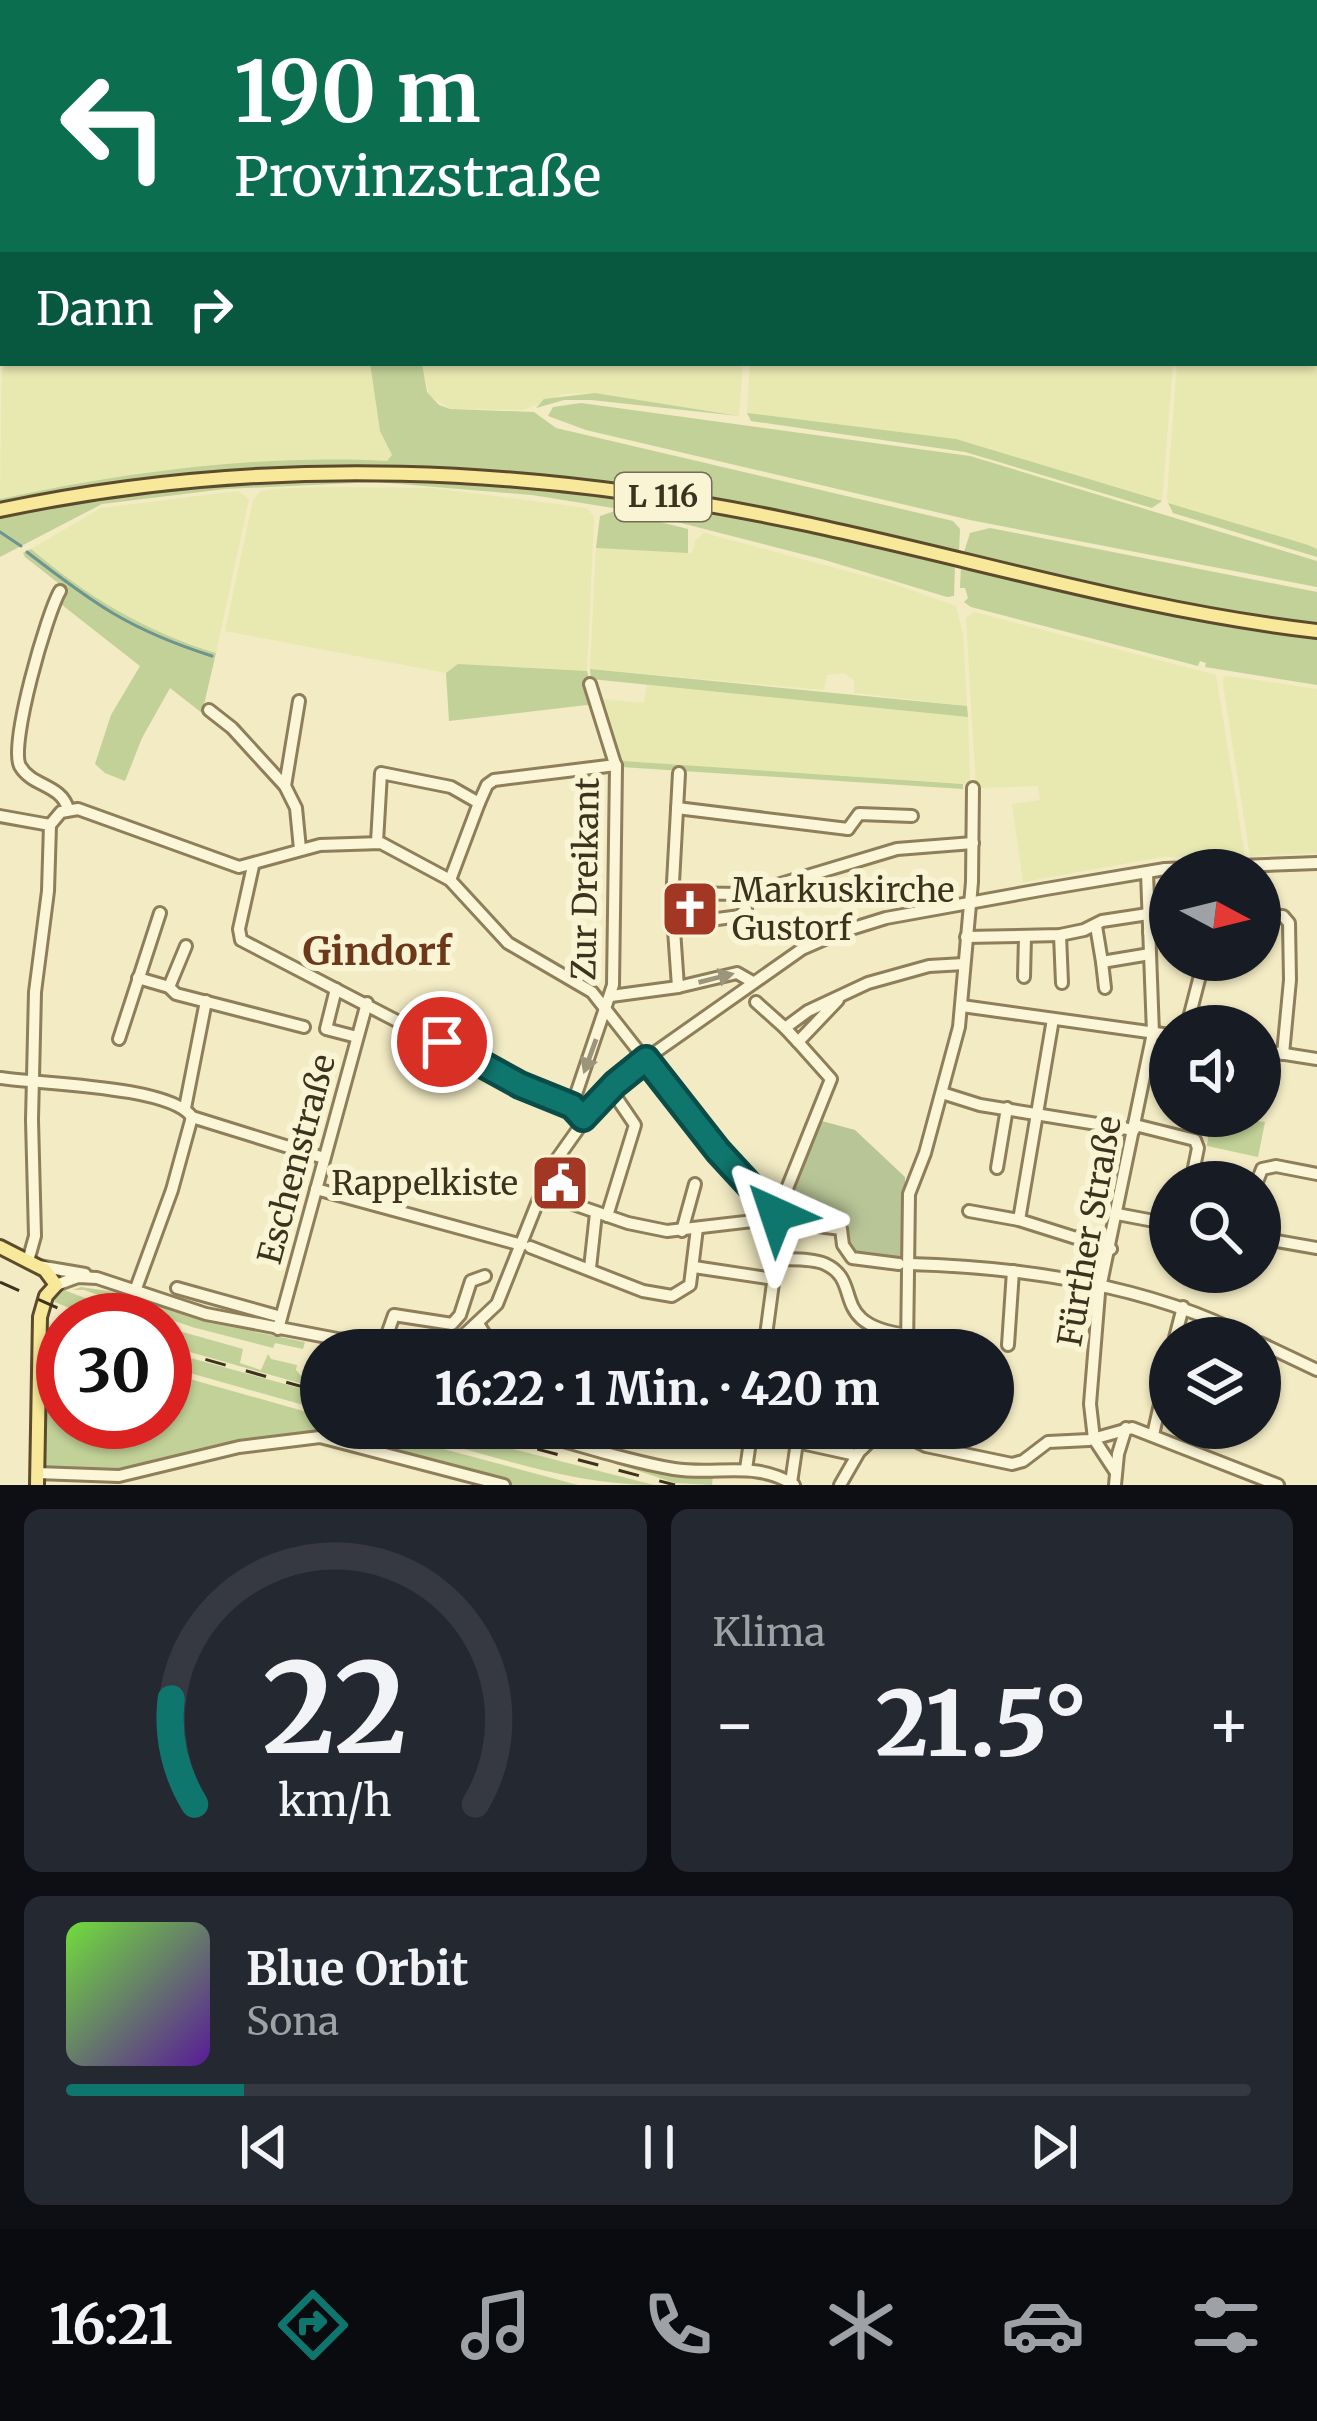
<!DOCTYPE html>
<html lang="de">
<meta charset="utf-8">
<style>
body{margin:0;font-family:Merriweather,serif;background:#242831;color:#f1f3f6;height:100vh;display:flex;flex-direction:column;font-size:45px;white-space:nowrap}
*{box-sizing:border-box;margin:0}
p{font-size:39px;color:#9ea1a6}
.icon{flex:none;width:66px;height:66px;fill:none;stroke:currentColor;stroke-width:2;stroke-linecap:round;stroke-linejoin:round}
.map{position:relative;height:1485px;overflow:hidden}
.drawer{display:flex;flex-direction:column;gap:24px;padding:24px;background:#0d0f14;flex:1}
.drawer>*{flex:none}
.top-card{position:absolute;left:0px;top:0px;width:1317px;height:366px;box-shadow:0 3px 9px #0004;background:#0b6e4f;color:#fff;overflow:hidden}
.needle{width:78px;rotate:97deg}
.controls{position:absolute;left:1149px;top:849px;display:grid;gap:24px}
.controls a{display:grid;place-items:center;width:132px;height:132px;border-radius:50%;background:#171b24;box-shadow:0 3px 9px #0004;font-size:60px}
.speed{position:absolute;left:36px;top:1293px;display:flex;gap:24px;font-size:60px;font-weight:700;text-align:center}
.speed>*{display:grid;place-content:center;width:156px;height:156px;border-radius:50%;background:#171b24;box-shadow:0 3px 9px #0004;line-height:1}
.speed .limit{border:18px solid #d22;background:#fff;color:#111}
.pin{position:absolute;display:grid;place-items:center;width:102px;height:102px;color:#fff;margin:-51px;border:6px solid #fff;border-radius:50%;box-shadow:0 3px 12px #0007}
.me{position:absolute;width:132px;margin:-66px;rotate:318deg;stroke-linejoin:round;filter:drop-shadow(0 0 9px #0008)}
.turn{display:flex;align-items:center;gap:42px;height:252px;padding:0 36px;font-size:54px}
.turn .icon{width:156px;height:156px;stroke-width:2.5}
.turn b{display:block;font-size:84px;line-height:102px}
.then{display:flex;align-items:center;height:114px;padding:0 36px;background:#0003;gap:24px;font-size:45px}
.big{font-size:90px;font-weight:800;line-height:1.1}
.drawer .tile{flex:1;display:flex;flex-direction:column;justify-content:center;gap:18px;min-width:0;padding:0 42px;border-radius:18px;background:#242831}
.drawer .dial{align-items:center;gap:0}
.dial svg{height:312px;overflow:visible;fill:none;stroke:#363941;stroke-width:7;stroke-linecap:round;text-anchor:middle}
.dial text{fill:#f1f3f6;stroke:none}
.song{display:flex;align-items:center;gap:36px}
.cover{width:144px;height:144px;border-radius:18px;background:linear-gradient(135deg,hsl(100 70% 55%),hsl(270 70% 35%))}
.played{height:12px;border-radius:6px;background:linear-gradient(90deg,#0f766e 15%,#363941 15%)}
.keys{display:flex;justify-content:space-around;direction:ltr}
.heat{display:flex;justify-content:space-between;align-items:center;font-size:66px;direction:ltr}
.drawer .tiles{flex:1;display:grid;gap:24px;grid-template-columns:1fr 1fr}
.tile:last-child{grid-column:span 2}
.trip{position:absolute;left:300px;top:1329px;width:714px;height:120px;border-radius:60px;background:#171b24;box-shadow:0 3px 9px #0004;font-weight:800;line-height:120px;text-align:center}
.menu{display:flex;height:192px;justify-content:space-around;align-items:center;background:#090b0e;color:#9ea1a6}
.menu .icon{width:84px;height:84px}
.menu .current{color:#0f766e}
.menu b{font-size:54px;color:#f1f3f6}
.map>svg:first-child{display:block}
.farmland{fill:#e8e8b1}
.green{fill:#c1d197}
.cemetery{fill:#b8c596}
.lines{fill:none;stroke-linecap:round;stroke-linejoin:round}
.stream{stroke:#6c9490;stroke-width:3}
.minor-casing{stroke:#8e7e59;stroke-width:16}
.major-casing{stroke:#5c4a2d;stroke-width:18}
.minor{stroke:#fbf6d8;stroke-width:10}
.major{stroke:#f7e999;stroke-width:12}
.rail{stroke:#3d321e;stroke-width:3;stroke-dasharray:21 21;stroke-linecap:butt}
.oneway{fill:#9c947b}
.route-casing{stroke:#0a4d48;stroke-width:30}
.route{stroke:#0f766e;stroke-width:21}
.labels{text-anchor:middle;stroke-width:12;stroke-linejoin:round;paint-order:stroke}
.shield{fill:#f8f4d4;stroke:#756c55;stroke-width:3}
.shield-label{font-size:30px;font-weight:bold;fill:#3d321e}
.street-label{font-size:33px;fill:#3d321e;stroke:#f8f4d4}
.poi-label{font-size:33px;fill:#3d321e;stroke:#f8f4d4;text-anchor:start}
.quarter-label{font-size:39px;font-weight:bold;fill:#6d381a;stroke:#f8f4d4}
</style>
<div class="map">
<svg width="1317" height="1485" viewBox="0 0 1317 1485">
<rect width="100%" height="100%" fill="#f2ebc4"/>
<g class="farmland">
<polygon points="777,0 1201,0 777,3"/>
<polygon points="1204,0 1317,0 1317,549 1168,503 1167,498 1177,363 1314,363 1314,3 1204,3"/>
<polygon points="3,279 3,363 370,363 380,431 392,456 387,462 290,461 185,469 94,481 0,499"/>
<polygon points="422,363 743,363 739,416 595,393 563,394 523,410 450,409 429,395"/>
<polygon points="750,363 1173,363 1162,501 956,439 747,413"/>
<polygon points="323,487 432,488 587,508 594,517 587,671 458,664 446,673 225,631 253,500 261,491 272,489"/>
<polygon points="238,491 249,499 216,653 138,625 79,587 31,549 101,508"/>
<polygon points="704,533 888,582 956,606 963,635 967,706 854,693 854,680 844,673 827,675 824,690 590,669 596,548 692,553 695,541"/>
<polygon points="974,612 1216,675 1245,856 1162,857 1023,882 1012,804 1040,800 1038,786 976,788 966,618"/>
<polygon points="1229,676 1317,689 1317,853 1250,856 1223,684 1224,677"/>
<polygon points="647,684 968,717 970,784 618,761 598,699 644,703"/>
<polygon points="47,1322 63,1327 63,1397 43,1395"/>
</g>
<g class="green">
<path d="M370,363H422L427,392L439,405L450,409L534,412L556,428L953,521L960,529L959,551C640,471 325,434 0,503V499C126,472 258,454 387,461L392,455L380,431Z"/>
<polygon points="595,393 739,416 591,400 564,400 536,408 544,399"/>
<polygon points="581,403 970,456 1317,561 1317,587 970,520 586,430 548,416 553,407"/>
<polygon points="747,413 956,439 1162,501 1152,508 965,452 751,421"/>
<polygon points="439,478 587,492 711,511 955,564 954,596 947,597 825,560 638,512 532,495 376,482 225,489 102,504 0,557 0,517 112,495 252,481"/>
<polygon points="1168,503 1308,545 1317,549 1317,557 1173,513"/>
<polygon points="615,511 688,529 688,553 596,548 600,516"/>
<polygon points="990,528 1317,592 1317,625 1158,598 964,552 970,533"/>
<path d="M31,549C88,597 144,631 216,653L202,713L170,688L142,738L125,781L105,773L95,764L111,715L140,666L57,601L66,589L25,557L23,553Z"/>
<polygon points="961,565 1154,611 1317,638 1317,685 1205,667 1206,663 1200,661 1198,666 971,607 964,602 968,598 965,588 960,588"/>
<polygon points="458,664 587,671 595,704 449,721 446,673"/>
<polygon points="590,669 967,706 968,717 591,679"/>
<polygon points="622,761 963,784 963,789 621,767"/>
<polygon points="1211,1116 1265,1122 1258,1157 1207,1146"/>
<polygon points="81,1287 115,1292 211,1323 305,1342 303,1349 275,1343 273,1348 192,1327 84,1290 73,1290"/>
<polygon points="64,1290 143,1320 97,1320 53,1301"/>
<polygon points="165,1327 243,1349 240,1363 261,1370 268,1354 271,1359 297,1365 296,1370 310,1386 165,1345"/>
<polygon points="165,1351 321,1394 321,1410 165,1366"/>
<polygon points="165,1372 321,1416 321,1428 365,1428 578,1485 513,1485 314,1433 116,1474 51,1471 45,1467 43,1395 63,1397 63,1422 165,1422"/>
<path d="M388,1428H431L654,1485C563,1485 475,1449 388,1428Z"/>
<polygon points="476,1428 511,1428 613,1458 713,1475 712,1485 675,1483 602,1459"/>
</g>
<polygon class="cemetery" points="818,1120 855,1130 905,1177 905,1261 878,1261 850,1253 844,1225 789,1214 783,1209"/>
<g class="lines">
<g class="stream">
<polyline points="0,532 21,546"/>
<path d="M27,552C94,604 130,630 212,656"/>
</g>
<g class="minor-casing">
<g id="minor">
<polyline points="84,3 87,0"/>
<polyline points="0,95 3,92"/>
<path d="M60,591C47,613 9,744 20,766C32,787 61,784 68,809"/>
<polyline points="299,701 285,786 296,808 300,849"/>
<polyline points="209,710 232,728 285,786"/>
<polyline points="479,803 487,785 494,780 616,765"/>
<polyline points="677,808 848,829"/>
<polyline points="0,816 50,825"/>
<polyline points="50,825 61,812 78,809 239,867 320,845 381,843 450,880 508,943 592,992 698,1127 778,1218 780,1231 764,1350"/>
<polyline points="848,829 859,814 912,816"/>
<polyline points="377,842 381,773 451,787 479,803 450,880"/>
<polyline points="253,866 239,929 241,940 520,1085 572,1106 583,1118"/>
<polyline points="672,893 742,894 746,909 740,916 672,925"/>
<polyline points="744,895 897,849 973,843"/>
<polyline points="1260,916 1283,916 1289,923 1290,980 1283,1054"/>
<polyline points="1096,926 1102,962 1150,954"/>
<polyline points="1149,932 1170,931"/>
<polyline points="1060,935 1062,983"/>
<polyline points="966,937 1060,935 1084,930 1102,921 1148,914"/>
<polyline points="1102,962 1105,988"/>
<polyline points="1024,977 1025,937"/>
<polyline points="138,978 169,987 176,994 304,1027"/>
<polyline points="169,987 186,946"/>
<polyline points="678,987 672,901 679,773"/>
<polyline points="336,989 326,1029 357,1037"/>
<polyline points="611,996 678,987 737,973 751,981"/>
<polyline points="838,1000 798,1042 785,1028 808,1011 868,983 929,966 964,964"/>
<polyline points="756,1002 785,1028"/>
<polyline points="962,1006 1170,1035"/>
<polyline points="1191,1013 1208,1016 1212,1026"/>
<polyline points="1187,1026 1204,960"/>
<polyline points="119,1039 160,913"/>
<polyline points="1260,1050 1317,1059"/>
<path d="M0,1078C41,1084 170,1086 192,1117L324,1158"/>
<polyline points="942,1093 980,1105 1134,1130"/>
<polyline points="572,1106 613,985 616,767 590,684"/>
<polyline points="185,1108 206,1001"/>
<polyline points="1135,1125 1195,1140 1198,1148 1191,1182"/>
<polyline points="997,1168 1007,1108"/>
<polyline points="1257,1182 1262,1169 1276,1166 1317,1174"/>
<polyline points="316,1189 522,1245"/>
<polyline points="541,1193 628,1223 667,1231 771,1219 780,1206 831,1079 798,1042"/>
<polyline points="969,1211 1019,1220 1111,1249"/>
<polyline points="1117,1214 1170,1224"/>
<polyline points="607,1216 635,1125 618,1100"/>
<polyline points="1019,1220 1053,1019"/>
<polyline points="779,1221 841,1229 843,1245 852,1258 899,1264"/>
<polyline points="682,1231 695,1184"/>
<polyline points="1260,1238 1317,1248"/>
<polyline points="530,1247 643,1291 672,1296 690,1285 697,1228"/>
<path d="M776,1259C791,1260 812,1258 825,1264C865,1282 826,1325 908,1335"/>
<polyline points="28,1261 35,1236 32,1120 35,992 48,891 50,825"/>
<path d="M909,1264C1021,1267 1150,1285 1250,1338"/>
<polyline points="38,1266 85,1274"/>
<polyline points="694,1267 774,1279"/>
<polyline points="590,1268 596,1213"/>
<polyline points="1236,1275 1237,1272"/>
<polyline points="56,1285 78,1277 97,1278 206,1314 395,1350"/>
<polyline points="177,1288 281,1317"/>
<polyline points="135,1291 172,1190 192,1117"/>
<polyline points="479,1325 487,1338 485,1350"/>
<polyline points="278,1329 367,1003"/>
<polyline points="1175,1338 1183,1307"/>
<polyline points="1260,1343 1317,1370"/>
<polyline points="1008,1345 1013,1271"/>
<polyline points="382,1349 394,1315 452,1324 460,1315 471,1281 485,1276"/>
<polyline points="420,1350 464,1335 497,1304 552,1166 598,1101 657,1051 802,949 841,932 886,918 1046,889 1165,869 1317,863"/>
<polyline points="907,1350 909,1194 925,1153 959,1027 972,882 973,788"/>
<path d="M518,1428C570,1442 622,1460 674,1469C717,1476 756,1460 794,1485"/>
<polyline points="889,1428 926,1446 1012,1464 1023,1461 1048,1442 1089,1440 1132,1428 1278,1485"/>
<polyline points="1153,1435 1170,1360"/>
<polyline points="746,1469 752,1428"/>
<polyline points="1115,1471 1094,1439 1090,1404 1099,1293 1153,1033 1147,873"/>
<polyline points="37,1473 119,1476 239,1447 320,1437 504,1485"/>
<polyline points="791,1483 797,1442 856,1455"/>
<polyline points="840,1485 859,1452 884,1428"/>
<polyline points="1115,1485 1118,1454 1126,1428"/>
</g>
</g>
<g class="major-casing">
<g id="major">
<path d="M0,510C268,453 535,466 802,523C973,559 1143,611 1317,631"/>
<polyline points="0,1247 45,1270 56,1285 46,1296 40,1317 37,1485"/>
</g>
</g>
<use href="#minor" class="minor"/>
<use href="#major" class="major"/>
<g class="rail">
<polyline points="187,3 190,0"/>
<polyline points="225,3 227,0"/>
<polyline points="260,3 262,0"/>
<polyline points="0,164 3,162"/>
<polyline points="0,1282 84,1320"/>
<polyline points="165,1348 321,1392"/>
<polyline points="456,1428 675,1485"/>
</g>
</g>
<defs><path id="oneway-solid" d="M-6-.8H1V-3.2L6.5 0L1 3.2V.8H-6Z" transform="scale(3)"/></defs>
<g class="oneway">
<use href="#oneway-solid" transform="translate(716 978) rotate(-14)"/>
<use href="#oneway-solid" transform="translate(590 1056) rotate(110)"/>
</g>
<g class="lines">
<g class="route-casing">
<polyline id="route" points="442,1042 520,1085 572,1106 583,1118 615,1084 646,1059 718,1151 776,1214"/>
</g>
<use href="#route" class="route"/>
</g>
<defs>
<g id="church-square" transform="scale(3)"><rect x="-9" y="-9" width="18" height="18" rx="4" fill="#a23724" stroke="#f8f4d4"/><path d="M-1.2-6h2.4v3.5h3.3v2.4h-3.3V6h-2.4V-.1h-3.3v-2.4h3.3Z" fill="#fff"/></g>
<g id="civic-square" transform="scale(3)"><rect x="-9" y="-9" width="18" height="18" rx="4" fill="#a23724" stroke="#f8f4d4"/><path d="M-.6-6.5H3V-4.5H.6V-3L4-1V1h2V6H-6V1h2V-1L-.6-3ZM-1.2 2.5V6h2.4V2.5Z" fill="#fff"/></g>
</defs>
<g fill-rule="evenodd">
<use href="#church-square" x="690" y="909"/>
<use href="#civic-square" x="560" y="1183"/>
</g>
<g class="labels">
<rect class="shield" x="615" y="473" width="96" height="48" rx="9"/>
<g class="shield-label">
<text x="663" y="507">L 116</text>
</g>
<g class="street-label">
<text transform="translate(585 879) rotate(-89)" y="12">Zur Dreikant</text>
<text transform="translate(296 1159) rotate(-75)" y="12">Eschenstraße</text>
<text transform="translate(1089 1231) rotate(-80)" y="12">Fürther Straße</text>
</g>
<g class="poi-label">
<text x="732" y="902">Markuskirche<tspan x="732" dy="38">Gustorf</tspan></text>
<text x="518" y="1195" text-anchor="end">Rappelkiste</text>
</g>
<g class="quarter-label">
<text x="377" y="965">Gindorf</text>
</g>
</g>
</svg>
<div class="controls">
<a><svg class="needle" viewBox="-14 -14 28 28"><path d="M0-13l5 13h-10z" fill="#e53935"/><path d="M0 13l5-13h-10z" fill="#9ea1a6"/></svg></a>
<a><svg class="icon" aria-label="sound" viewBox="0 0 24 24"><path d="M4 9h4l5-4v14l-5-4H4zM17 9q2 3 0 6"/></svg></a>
<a><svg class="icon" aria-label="search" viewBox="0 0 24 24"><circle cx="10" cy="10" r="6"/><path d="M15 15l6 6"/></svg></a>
<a><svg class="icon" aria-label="layers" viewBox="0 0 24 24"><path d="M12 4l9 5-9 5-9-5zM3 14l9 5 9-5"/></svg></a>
</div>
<div class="speed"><div class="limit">30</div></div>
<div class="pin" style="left:442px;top:1042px;background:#d93025"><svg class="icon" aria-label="arrive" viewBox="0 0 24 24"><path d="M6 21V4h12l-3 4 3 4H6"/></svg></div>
<svg class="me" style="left:776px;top:1214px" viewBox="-20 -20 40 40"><path d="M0-17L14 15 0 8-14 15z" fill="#0f766e" stroke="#fff" stroke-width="4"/></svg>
<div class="trip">16:22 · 1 Min. · 420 m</div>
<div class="top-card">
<div class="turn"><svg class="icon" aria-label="left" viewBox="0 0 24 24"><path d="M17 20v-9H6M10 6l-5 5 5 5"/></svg><div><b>190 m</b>Provinzstraße</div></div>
<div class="then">Dann<svg class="icon" aria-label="right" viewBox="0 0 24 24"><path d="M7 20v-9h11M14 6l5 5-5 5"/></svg></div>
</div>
</div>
<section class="drawer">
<div class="tiles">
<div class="tile dial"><svg viewBox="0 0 100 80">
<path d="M14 69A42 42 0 1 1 86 69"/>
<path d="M14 69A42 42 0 0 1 8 42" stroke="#0f766e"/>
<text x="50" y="56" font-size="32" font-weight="700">22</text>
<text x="50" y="72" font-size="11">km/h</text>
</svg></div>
<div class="tile"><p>Klima</p>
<div class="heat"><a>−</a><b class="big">21.5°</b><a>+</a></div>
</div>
<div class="tile">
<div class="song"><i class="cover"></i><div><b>Blue Orbit</b><p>Sona</p></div></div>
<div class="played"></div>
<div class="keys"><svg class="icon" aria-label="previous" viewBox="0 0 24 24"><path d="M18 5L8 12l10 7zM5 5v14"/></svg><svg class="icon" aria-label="pause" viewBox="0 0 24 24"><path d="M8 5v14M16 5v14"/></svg><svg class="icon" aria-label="next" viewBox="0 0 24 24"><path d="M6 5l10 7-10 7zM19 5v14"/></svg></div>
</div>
</div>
</section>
<nav class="menu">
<b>16:21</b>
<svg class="icon current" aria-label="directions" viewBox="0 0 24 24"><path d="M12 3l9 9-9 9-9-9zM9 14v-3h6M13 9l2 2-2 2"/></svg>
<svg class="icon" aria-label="music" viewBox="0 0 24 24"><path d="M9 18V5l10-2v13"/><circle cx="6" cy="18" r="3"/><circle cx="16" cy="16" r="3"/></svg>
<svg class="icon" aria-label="phone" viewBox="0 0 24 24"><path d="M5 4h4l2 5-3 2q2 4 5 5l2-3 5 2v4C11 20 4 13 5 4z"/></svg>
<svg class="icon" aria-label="climate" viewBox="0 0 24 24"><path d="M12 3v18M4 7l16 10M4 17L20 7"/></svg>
<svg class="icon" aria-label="car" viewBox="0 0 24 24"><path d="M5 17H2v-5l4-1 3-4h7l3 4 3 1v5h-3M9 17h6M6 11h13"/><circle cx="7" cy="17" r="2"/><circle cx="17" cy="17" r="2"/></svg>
<svg class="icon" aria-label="filters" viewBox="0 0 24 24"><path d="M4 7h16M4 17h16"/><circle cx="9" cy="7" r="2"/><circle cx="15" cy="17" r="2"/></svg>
</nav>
